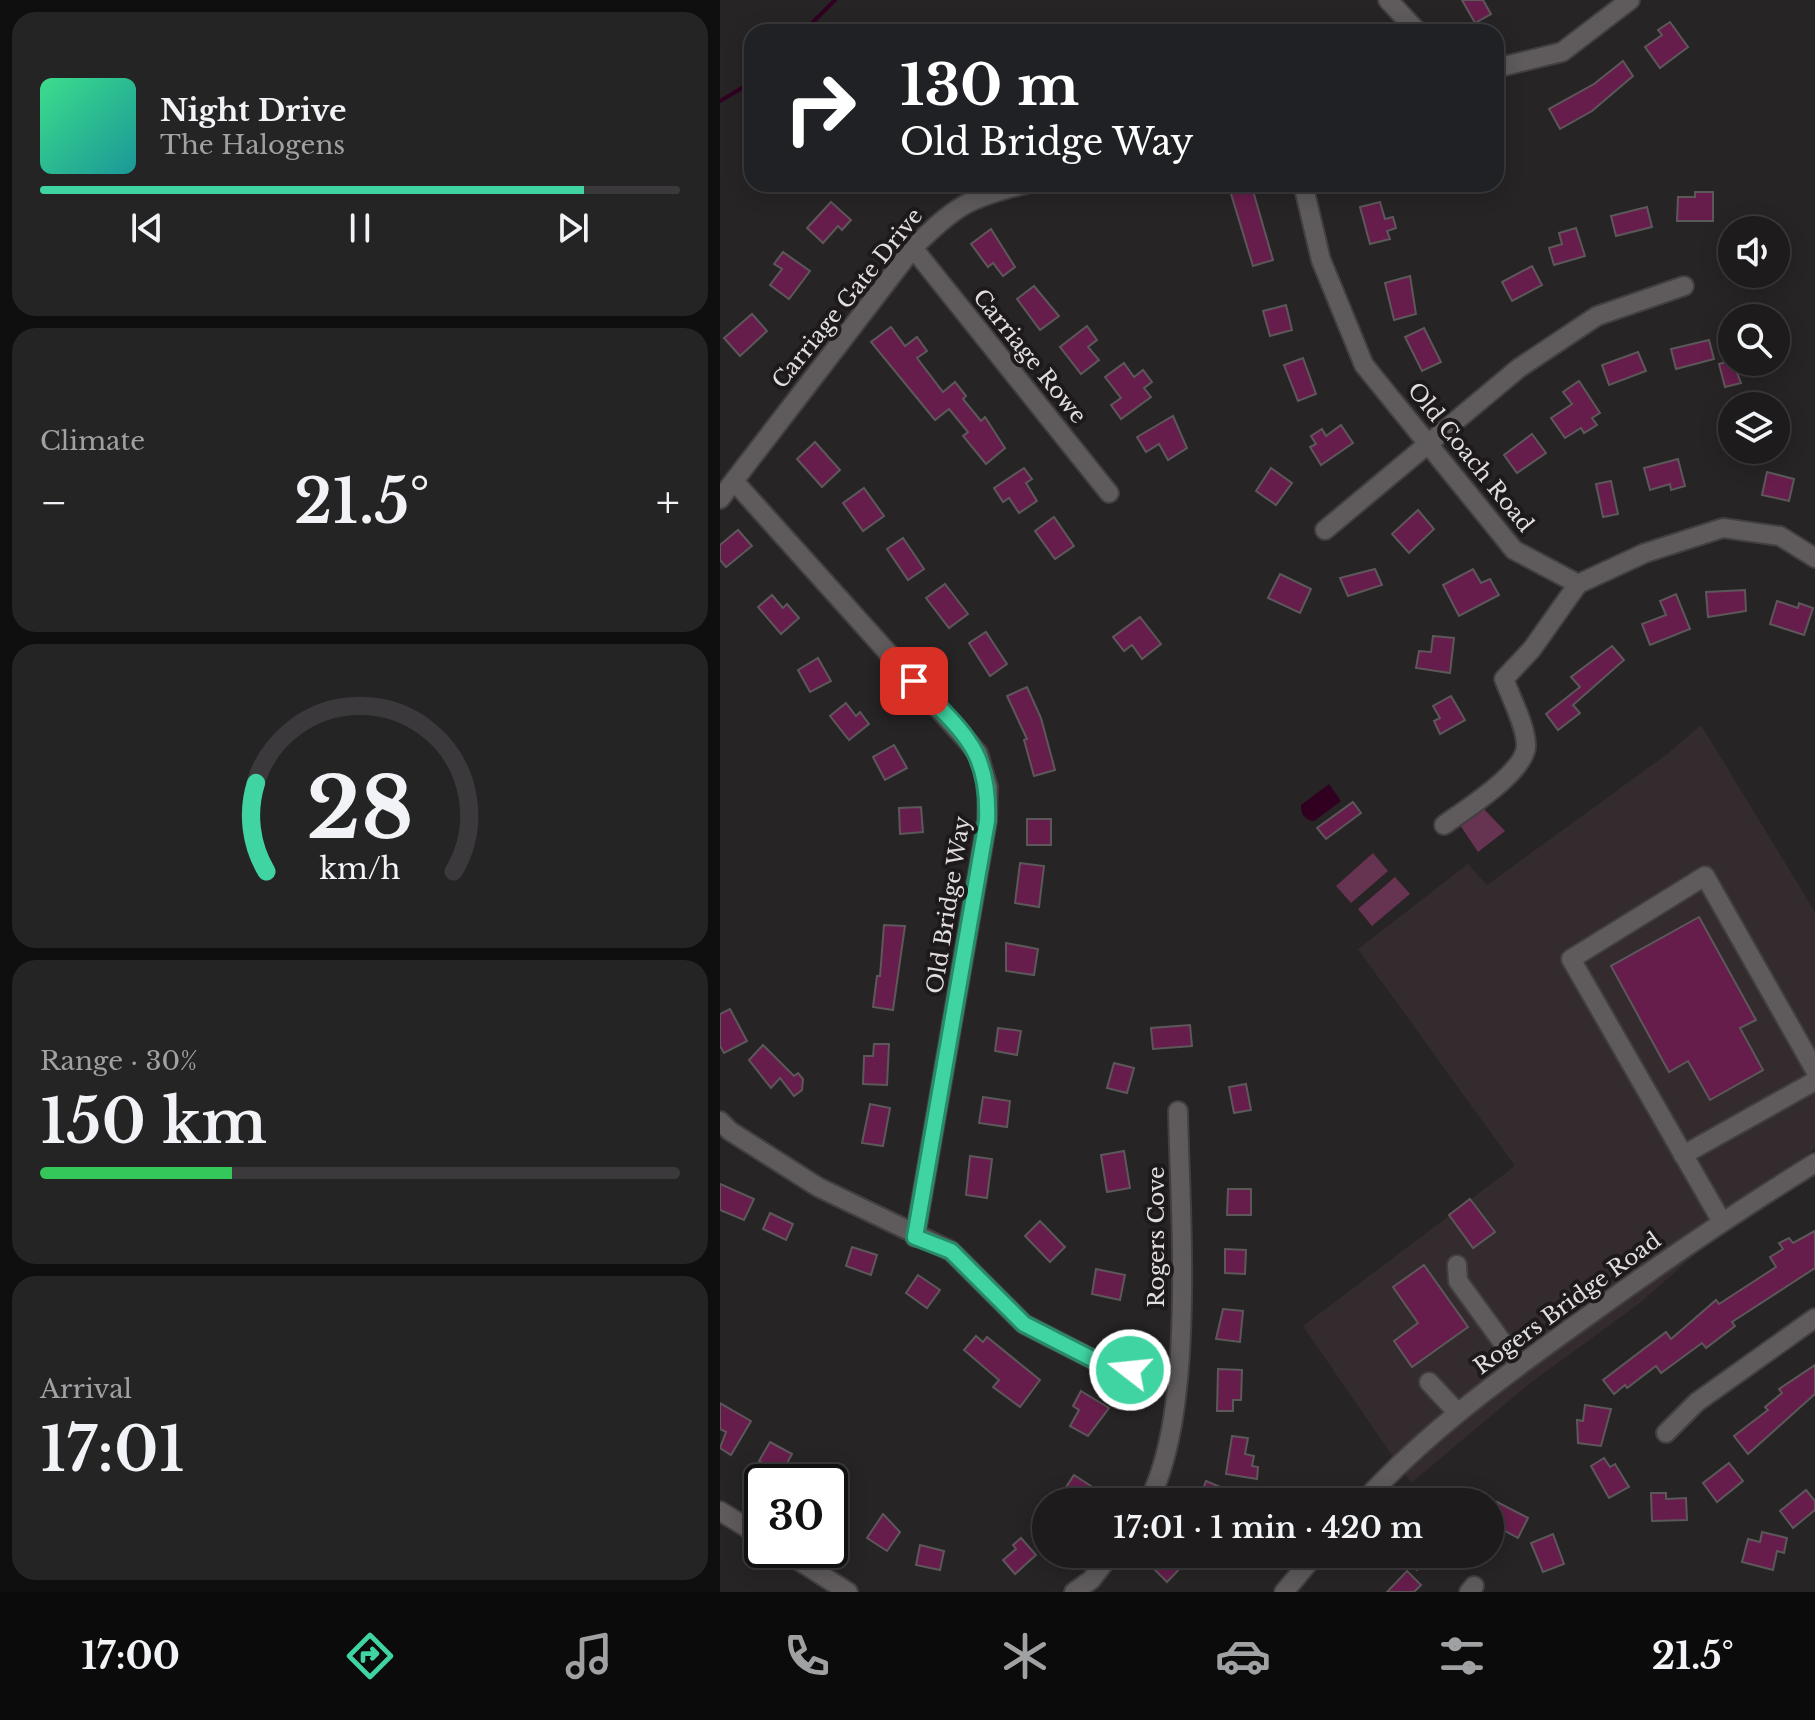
<!DOCTYPE html>
<meta charset="utf-8">
<style>
body{margin:0;font-family:"Libre Baskerville",serif;background:#252425;color:#f1f3f6;height:100vh;display:flex;flex-direction:column;font-size:30px;white-space:nowrap}
*{box-sizing:border-box;margin:0}
p{font-size:26px;color:#a0a1a3}
.icon{flex:none;width:44px;height:44px;fill:none;stroke:currentColor;stroke-width:2;stroke-linecap:round;stroke-linejoin:round}
.map{position:relative;flex:1;overflow:hidden}
.side{display:flex;flex-direction:column;gap:12px;padding:12px;background:#100f0f;width:720px}
.side>*{flex:none}
.hud{position:absolute;left:24px;top:24px;width:760px;height:168px;border-radius:24px;box-shadow:0 4px 20px #0003,0 0 0 2px #3b393b;background:#202124;color:#fff;overflow:hidden}
.tools{position:absolute;left:998px;top:216px;display:grid;gap:16px}
.tools a{display:grid;place-items:center;width:72px;height:72px;border-radius:50%;background:#1d1b1c;box-shadow:0 4px 20px #0003,0 0 0 2px #3b393b;font-size:40px}
.speed{position:absolute;left:24px;top:1464px;display:flex;gap:16px;font-size:40px;font-weight:700;text-align:center}
.speed>*{display:grid;place-content:center;width:104px;height:104px;border-radius:50%;background:#1d1b1c;box-shadow:0 4px 20px #0003,0 0 0 2px #3b393b;line-height:1}
.speed .limit{border:4px solid #111;border-radius:12px;background:#fff;color:#111}
.pin{position:absolute;display:grid;place-items:center;width:68px;height:68px;color:#fff;margin:-34px;border-radius:16px;box-shadow:0 4px 12px #0006}
.me{position:absolute;width:88px;margin:-44px;rotate:286deg;stroke-linejoin:round;filter:drop-shadow(0 0 6px #0008)}
.turn{display:flex;align-items:center;gap:28px;height:168px;padding:0 24px;font-size:36px}
.turn .icon{width:104px;height:104px;stroke-width:2.5}
.turn b{display:block;font-size:56px;line-height:68px}
.big{font-size:60px;font-weight:600;line-height:1.1}
.side .card{flex:1;display:flex;flex-direction:column;justify-content:center;gap:12px;min-width:0;padding:0 28px;border-radius:24px;background:#252425}
.side .dial{align-items:center;gap:0}
.dial svg{height:208px;overflow:visible;fill:none;stroke:#3b393b;stroke-width:7;stroke-linecap:round;text-anchor:middle}
.dial text{fill:#f1f3f6;stroke:none}
.song{display:flex;align-items:center;gap:24px}
.cover{width:96px;height:96px;border-radius:12px;background:linear-gradient(135deg,hsl(150 70% 55%),hsl(180 70% 35%))}
.played{height:8px;border-radius:4px;background:linear-gradient(90deg,#3fd4a2 85%,#3b393b 85%)}
.keys{display:flex;justify-content:space-around;direction:ltr}
.heat{display:flex;justify-content:space-between;align-items:center;font-size:44px;direction:ltr}
.charge{height:12px;border-radius:6px;background:linear-gradient(90deg,#34c759 30%,#3b393b 0)}
.trip{position:absolute;left:312px;top:1488px;width:472px;height:80px;border-radius:40px;background:#1d1b1c;box-shadow:0 4px 20px #0003,0 0 0 2px #3b393b;font-weight:600;line-height:80px;text-align:center}
.tab-bar{display:flex;height:128px;justify-content:space-around;align-items:center;background:#0c0b0b;color:#a0a1a3}
.tab-bar .icon{width:56px;height:56px}
.tab-bar .on{color:#3fd4a2}
.tab-bar b{font-size:36px;color:#f1f3f6}
main{display:flex;flex:1;min-height:0}
.map>svg:first-child{display:block}
.built{fill:#342b2f}
.green{fill:#663351}
.water{fill:#310020}
.lines{fill:none;stroke-linecap:round;stroke-linejoin:round}
.stream{stroke:#310020;stroke-width:4}
.building{fill:#671d4b;stroke:#5c585a;stroke-width:2}
.minor-casing{stroke:#423f41;stroke-width:22}
.minor{stroke:#5f5b5d;stroke-width:18}
.route-casing{stroke:#298a69;stroke-width:20}
.route{stroke:#3fd4a2;stroke-width:14}
.labels{text-anchor:middle;stroke-width:8;stroke-linejoin:round;paint-order:stroke}
.street-label{font-size:22px;fill:#e1dee0;stroke:#1e1a1c}
</style>
<main>
<section class="side">
<div class="card">
<div class="song"><i class="cover"></i><div><b>Night Drive</b><p>The Halogens</p></div></div>
<div class="played"></div>
<div class="keys"><svg class="icon" aria-label="previous" viewBox="0 0 24 24"><path d="M18 5L8 12l10 7zM5 5v14"/></svg><svg class="icon" aria-label="pause" viewBox="0 0 24 24"><path d="M8 5v14M16 5v14"/></svg><svg class="icon" aria-label="next" viewBox="0 0 24 24"><path d="M6 5l10 7-10 7zM19 5v14"/></svg></div>
</div>
<div class="card"><p>Climate</p>
<div class="heat"><a>−</a><b class="big">21.5°</b><a>+</a></div>
</div>
<div class="card dial"><svg viewBox="0 0 100 80">
<path d="M14 69A42 42 0 1 1 86 69"/>
<path d="M14 69A42 42 0 0 1 10 35" stroke="#3fd4a2"/>
<text x="50" y="56" font-size="32" font-weight="700">28</text>
<text x="50" y="72" font-size="11">km/h</text>
</svg></div>
<div class="card"><p>Range · 30%</p><b class="big">150 km</b><div class="charge"></div></div>
<div class="card"><p>Arrival</p><b class="big">17:01</b></div>
</section>
<div class="map">
<svg width="1095" height="1592" viewBox="0 0 1095 1592">
<rect width="100%" height="100%" fill="#272425"/>
<polygon class="built" points="981,725 1095,912 1095,1148 920,1303 809,1384 691,1483 583,1326 795,1166 638,949 748,864 767,885 946,755"/>
<g class="green">
<polygon points="763,808 785,831 758,852 740,825"/>
<polygon points="653,853 668,871 631,903 616,886"/>
<polygon points="675,877 690,894 652,926 638,909"/>
</g>
<path class="water" d="M609,784L621,801L594,821C584,820 581,814 581,805Z"/>
<g class="lines">
<g class="stream">
<polyline points="83,32 115,0"/>
<polyline points="0,101 32,82"/>
</g>
</g>
<g class="building">
<polygon points="742,0 763,0 771,14 755,23"/>
<polygon points="950,22 968,47 940,68 925,47 942,35 938,30"/>
<polygon points="903,61 913,76 872,111 840,129 829,109 874,84"/>
<polygon points="508,184 531,184 553,260 533,266"/>
<polygon points="975,192 993,192 993,221 957,221 958,197 975,197"/>
<polygon points="111,202 131,220 122,230 118,226 103,243 87,228"/>
<polygon points="660,202 665,219 673,217 676,228 667,231 670,239 650,244 640,207"/>
<polygon points="927,207 932,227 896,236 891,216"/>
<polygon points="856,228 865,256 834,265 829,248 842,244 839,233"/>
<polygon points="271,229 295,267 283,276 273,263 268,267 251,244"/>
<polygon points="63,252 90,271 69,299 50,285 62,269 54,264"/>
<polygon points="812,266 822,285 792,301 782,282"/>
<polygon points="690,276 696,314 674,320 665,283"/>
<polygon points="314,286 339,316 320,330 297,299"/>
<polygon points="566,305 572,330 550,336 543,311"/>
<polygon points="32,314 47,331 20,356 4,338"/>
<polygon points="367,326 377,340 368,347 379,360 361,374 340,347"/>
<polygon points="171,327 185,346 197,337 207,351 197,358 223,392 235,382 246,396 243,399 261,421 265,417 285,448 266,464 243,436 248,432 229,409 215,420 151,342"/>
<polygon points="704,328 721,362 702,371 685,337"/>
<polygon points="989,340 994,359 956,369 951,349"/>
<polygon points="918,352 926,371 889,385 882,365"/>
<polygon points="583,358 596,394 578,401 564,365"/>
<polygon points="1012,360 1021,383 1005,387 999,364"/>
<polygon points="404,363 414,377 423,370 432,382 424,388 431,397 401,419 391,405 401,398 385,377"/>
<polygon points="859,381 880,413 872,418 877,425 864,433 861,428 845,438 831,418 852,404 843,392"/>
<polygon points="453,416 467,448 448,460 439,444 426,452 417,437"/>
<polygon points="621,425 633,443 601,465 590,447 596,444 591,436 602,429 606,436"/>
<polygon points="812,434 826,453 797,473 784,455"/>
<polygon points="95,442 120,470 102,487 77,459"/>
<polygon points="958,459 965,486 951,490 950,484 930,490 924,468"/>
<polygon points="304,468 312,479 306,483 317,501 299,513 289,498 283,502 274,488"/>
<polygon points="551,468 572,483 556,505 536,491"/>
<polygon points="1047,472 1074,479 1069,501 1042,495"/>
<polygon points="891,481 898,514 883,517 876,484"/>
<polygon points="144,488 164,516 143,531 123,503"/>
<polygon points="698,510 714,529 689,553 672,534"/>
<polygon points="334,517 354,546 335,559 315,531"/>
<polygon points="18,530 32,546 6,567 0,560 0,545"/>
<polygon points="183,538 204,569 188,580 167,549"/>
<polygon points="655,569 662,585 628,596 620,578"/>
<polygon points="753,569 761,583 770,579 779,595 739,616 723,585"/>
<polygon points="560,574 591,589 580,613 548,598"/>
<polygon points="225,584 248,614 229,628 206,598"/>
<polygon points="1025,590 1026,611 988,617 986,592"/>
<polygon points="956,594 970,629 930,645 922,624 946,615 940,601"/>
<polygon points="52,595 63,608 67,604 79,618 61,634 38,607"/>
<polygon points="1057,601 1078,608 1079,603 1093,608 1084,635 1050,624"/>
<polygon points="420,617 441,644 422,659 412,645 404,651 393,637"/>
<polygon points="266,632 287,664 270,676 249,643"/>
<polygon points="713,636 734,638 730,673 696,668 699,651 711,652"/>
<polygon points="892,646 904,660 853,705 860,713 838,730 826,714 860,687 851,677"/>
<polygon points="98,658 111,681 90,692 78,670"/>
<polygon points="307,687 321,718 335,770 314,776 304,740 307,739 287,696"/>
<polygon points="731,696 745,720 720,734 714,721 720,718 713,706"/>
<polygon points="126,703 136,716 140,712 149,724 129,740 110,716"/>
<polygon points="174,745 187,768 165,780 153,757"/>
<polygon points="633,802 641,813 606,839 597,828"/>
<polygon points="201,807 203,832 180,834 179,808"/>
<rect x="307" y="819" width="24" height="26"/>
<polygon points="300,863 324,866 319,907 295,903"/>
<polygon points="979,917 1036,1020 1020,1028 1043,1070 990,1100 968,1061 949,1072 891,966"/>
<polygon points="164,925 185,926 173,1010 153,1007 157,976 160,976"/>
<polygon points="286,943 318,949 314,975 286,971"/>
<polygon points="10,1009 27,1041 4,1053 0,1046 0,1014"/>
<polygon points="470,1025 472,1046 433,1049 431,1028"/>
<polygon points="278,1028 301,1031 297,1055 275,1051"/>
<polygon points="154,1044 169,1044 167,1085 143,1084 144,1056 153,1056"/>
<polygon points="43,1045 74,1076 78,1073 83,1079 82,1090 74,1096 60,1078 51,1088 29,1060"/>
<polygon points="394,1063 414,1068 407,1093 387,1088"/>
<polygon points="526,1084 531,1110 514,1113 509,1087"/>
<polygon points="263,1097 290,1101 287,1127 259,1123"/>
<polygon points="150,1104 170,1108 163,1146 142,1143"/>
<polygon points="404,1151 410,1188 387,1192 381,1155"/>
<polygon points="250,1156 272,1159 267,1198 246,1195"/>
<polygon points="0,1184 34,1199 24,1220 0,1210"/>
<polygon points="508,1189 531,1189 531,1215 507,1215"/>
<polygon points="750,1199 775,1232 753,1248 729,1215"/>
<polygon points="50,1213 73,1224 66,1240 43,1229"/>
<polygon points="320,1221 345,1247 330,1262 305,1236"/>
<polygon points="1095,1231 1095,1268 1012,1322 1015,1326 986,1348 982,1343 941,1373 936,1366 907,1388 905,1385 894,1394 883,1380 946,1332 951,1339 996,1300 999,1304 1056,1267 1050,1257 1063,1249 1059,1243 1069,1238 1073,1243"/>
<polygon points="132,1247 157,1255 151,1275 126,1266"/>
<polygon points="505,1249 526,1250 525,1274 505,1273"/>
<polygon points="704,1265 748,1327 692,1367 674,1341 698,1323 673,1287"/>
<polygon points="376,1269 405,1275 400,1300 372,1294"/>
<polygon points="198,1275 220,1290 207,1308 186,1293"/>
<polygon points="503,1309 523,1311 520,1342 496,1339"/>
<polygon points="256,1336 263,1342 267,1337 320,1380 300,1407 273,1387 279,1380 244,1350"/>
<polygon points="1095,1365 1095,1394 1028,1454 1014,1436 1048,1410 1045,1407 1062,1393 1059,1389"/>
<polygon points="498,1369 522,1370 521,1400 513,1400 513,1411 497,1411"/>
<polygon points="361,1391 389,1408 368,1436 350,1426 359,1410 353,1406"/>
<polygon points="0,1403 31,1421 11,1455 0,1448 6,1432 0,1429"/>
<polygon points="865,1405 891,1409 881,1446 858,1443 857,1420 863,1421"/>
<polygon points="512,1436 528,1438 525,1454 534,1456 532,1466 538,1467 537,1479 506,1474"/>
<polygon points="50,1442 72,1454 65,1467 69,1471 89,1482 65,1482 49,1473 52,1468 39,1461"/>
<polygon points="884,1458 890,1467 895,1464 909,1487 889,1498 871,1466"/>
<polygon points="1009,1463 1023,1481 997,1502 983,1483"/>
<polygon points="354,1475 371,1486 361,1502 346,1502 339,1498"/>
<polygon points="486,1481 503,1488 497,1502 478,1502"/>
<polygon points="116,1488 126,1494 110,1525 110,1499"/>
<polygon points="1086,1490 1095,1501 1095,1510 1073,1528 1060,1511"/>
<polygon points="931,1493 946,1493 946,1499 966,1498 967,1520 932,1521"/>
<polygon points="777,1502 808,1518 798,1538 770,1523"/>
<polygon points="163,1514 180,1532 167,1551 147,1538"/>
<polygon points="1042,1532 1067,1538 1064,1553 1057,1551 1053,1570 1022,1562 1028,1539 1040,1542"/>
<polygon points="833,1534 844,1564 823,1572 811,1543"/>
<polygon points="301,1538 316,1555 295,1574 283,1560 296,1549 293,1545"/>
<polygon points="200,1545 224,1551 220,1570 196,1565"/>
<polygon points="448,1554 459,1554 467,1561 447,1582 434,1569"/>
<polygon points="682,1554 713,1554 697,1570"/>
<polygon points="687,1571 701,1585 694,1592 667,1592"/>
</g>
<g class="lines">
<g class="minor-casing">
<g id="minor">
<polyline points="668,0 698,32"/>
<polyline points="776,68 842,52 910,0"/>
<polyline points="583,184 601,260 644,365 794,550 858,584"/>
<polyline points="193,248 389,493"/>
<polyline points="14,481 258,753 268,787 267,821 195,1237"/>
<path d="M0,499L193,248C235,206 248,198 306,184"/>
<polyline points="605,530 799,368 877,316 964,286"/>
<polyline points="858,584 925,553 1003,528 1060,536 1095,558"/>
<path d="M724,825C744,810 808,771 806,744C805,724 791,698 784,679L812,649L858,584"/>
<polyline points="0,1121 10,1131 98,1187 231,1251 304,1324 386,1366 457,1377"/>
<polyline points="963,1155 1095,1081"/>
<polyline points="1002,1222 851,959 985,876 1095,1070"/>
<polyline points="737,1265 738,1281 799,1365"/>
<polyline points="709,1382 737,1412"/>
<polyline points="946,1433 977,1402 1095,1318"/>
<path d="M428,1502C476,1412 460,1215 458,1111"/>
<path d="M643,1502C707,1432 781,1378 858,1323C935,1267 1014,1213 1095,1163"/>
<polyline points="0,1511 42,1537"/>
<polyline points="62,1550 128,1592"/>
<polyline points="354,1592 371,1580 391,1554"/>
<polyline points="564,1592 596,1554"/>
<polyline points="749,1592 754,1586"/>
</g>
</g>
<use href="#minor" class="minor"/>
</g>
<g class="lines">
<g class="route-casing">
<path id="route" d="M194,681C241,732 270,747 267,821L195,1237L231,1251L304,1324L386,1366L410,1370"/>
</g>
<use href="#route" class="route"/>
</g>
<g class="labels">
<g class="street-label">
<text transform="translate(127 298) rotate(-51)" y="8">Carriage Gate Drive</text>
<text transform="translate(310 356) rotate(51)" y="8">Carriage Rowe</text>
<text transform="translate(751 457) rotate(51)" y="8">Old Coach Road</text>
<text transform="translate(228 905) rotate(-81)" y="8">Old Bridge Way</text>
<text transform="translate(436 1237) rotate(-90)" y="8">Rogers Cove</text>
<text transform="translate(847 1303) rotate(-36)" y="8">Rogers Bridge Road</text>
</g>
</g>
</svg>
<div class="tools">
<a><svg class="icon" aria-label="sound" viewBox="0 0 24 24"><path d="M4 9h4l5-4v14l-5-4H4zM17 9q2 3 0 6"/></svg></a>
<a><svg class="icon" aria-label="search" viewBox="0 0 24 24"><circle cx="10" cy="10" r="6"/><path d="M15 15l6 6"/></svg></a>
<a><svg class="icon" aria-label="layers" viewBox="0 0 24 24"><path d="M12 4l9 5-9 5-9-5zM3 14l9 5 9-5"/></svg></a>
</div>
<div class="speed"><div class="limit">30</div></div>
<div class="pin" style="left:194px;top:681px;background:#d93025"><svg class="icon" aria-label="arrive" viewBox="0 0 24 24"><path d="M6 21V4h12l-3 4 3 4H6"/></svg></div>
<svg class="me" style="left:410px;top:1370px" viewBox="-20 -20 40 40"><circle r="17" fill="#3fd4a2" stroke="#fff" stroke-width="3"/><path d="M0-11L8 9 0 5-8 9z" fill="#fff"/></svg>
<div class="trip">17:01 · 1 min · 420 m</div>
<div class="hud">
<div class="turn"><svg class="icon" aria-label="right" viewBox="0 0 24 24"><path d="M7 20v-9h11M14 6l5 5-5 5"/></svg><div><b>130 m</b>Old Bridge Way</div></div>
</div>
</div>
</main>
<nav class="tab-bar">
<b>17:00</b>
<svg class="icon on" aria-label="directions" viewBox="0 0 24 24"><path d="M12 3l9 9-9 9-9-9zM9 14v-3h6M13 9l2 2-2 2"/></svg>
<svg class="icon" aria-label="music" viewBox="0 0 24 24"><path d="M9 18V5l10-2v13"/><circle cx="6" cy="18" r="3"/><circle cx="16" cy="16" r="3"/></svg>
<svg class="icon" aria-label="phone" viewBox="0 0 24 24"><path d="M5 4h4l2 5-3 2q2 4 5 5l2-3 5 2v4C11 20 4 13 5 4z"/></svg>
<svg class="icon" aria-label="climate" viewBox="0 0 24 24"><path d="M12 3v18M4 7l16 10M4 17L20 7"/></svg>
<svg class="icon" aria-label="car" viewBox="0 0 24 24"><path d="M5 17H2v-5l4-1 3-4h7l3 4 3 1v5h-3M9 17h6M6 11h13"/><circle cx="7" cy="17" r="2"/><circle cx="17" cy="17" r="2"/></svg>
<svg class="icon" aria-label="filters" viewBox="0 0 24 24"><path d="M4 7h16M4 17h16"/><circle cx="9" cy="7" r="2"/><circle cx="15" cy="17" r="2"/></svg>
<b>21.5°</b>
</nav>
